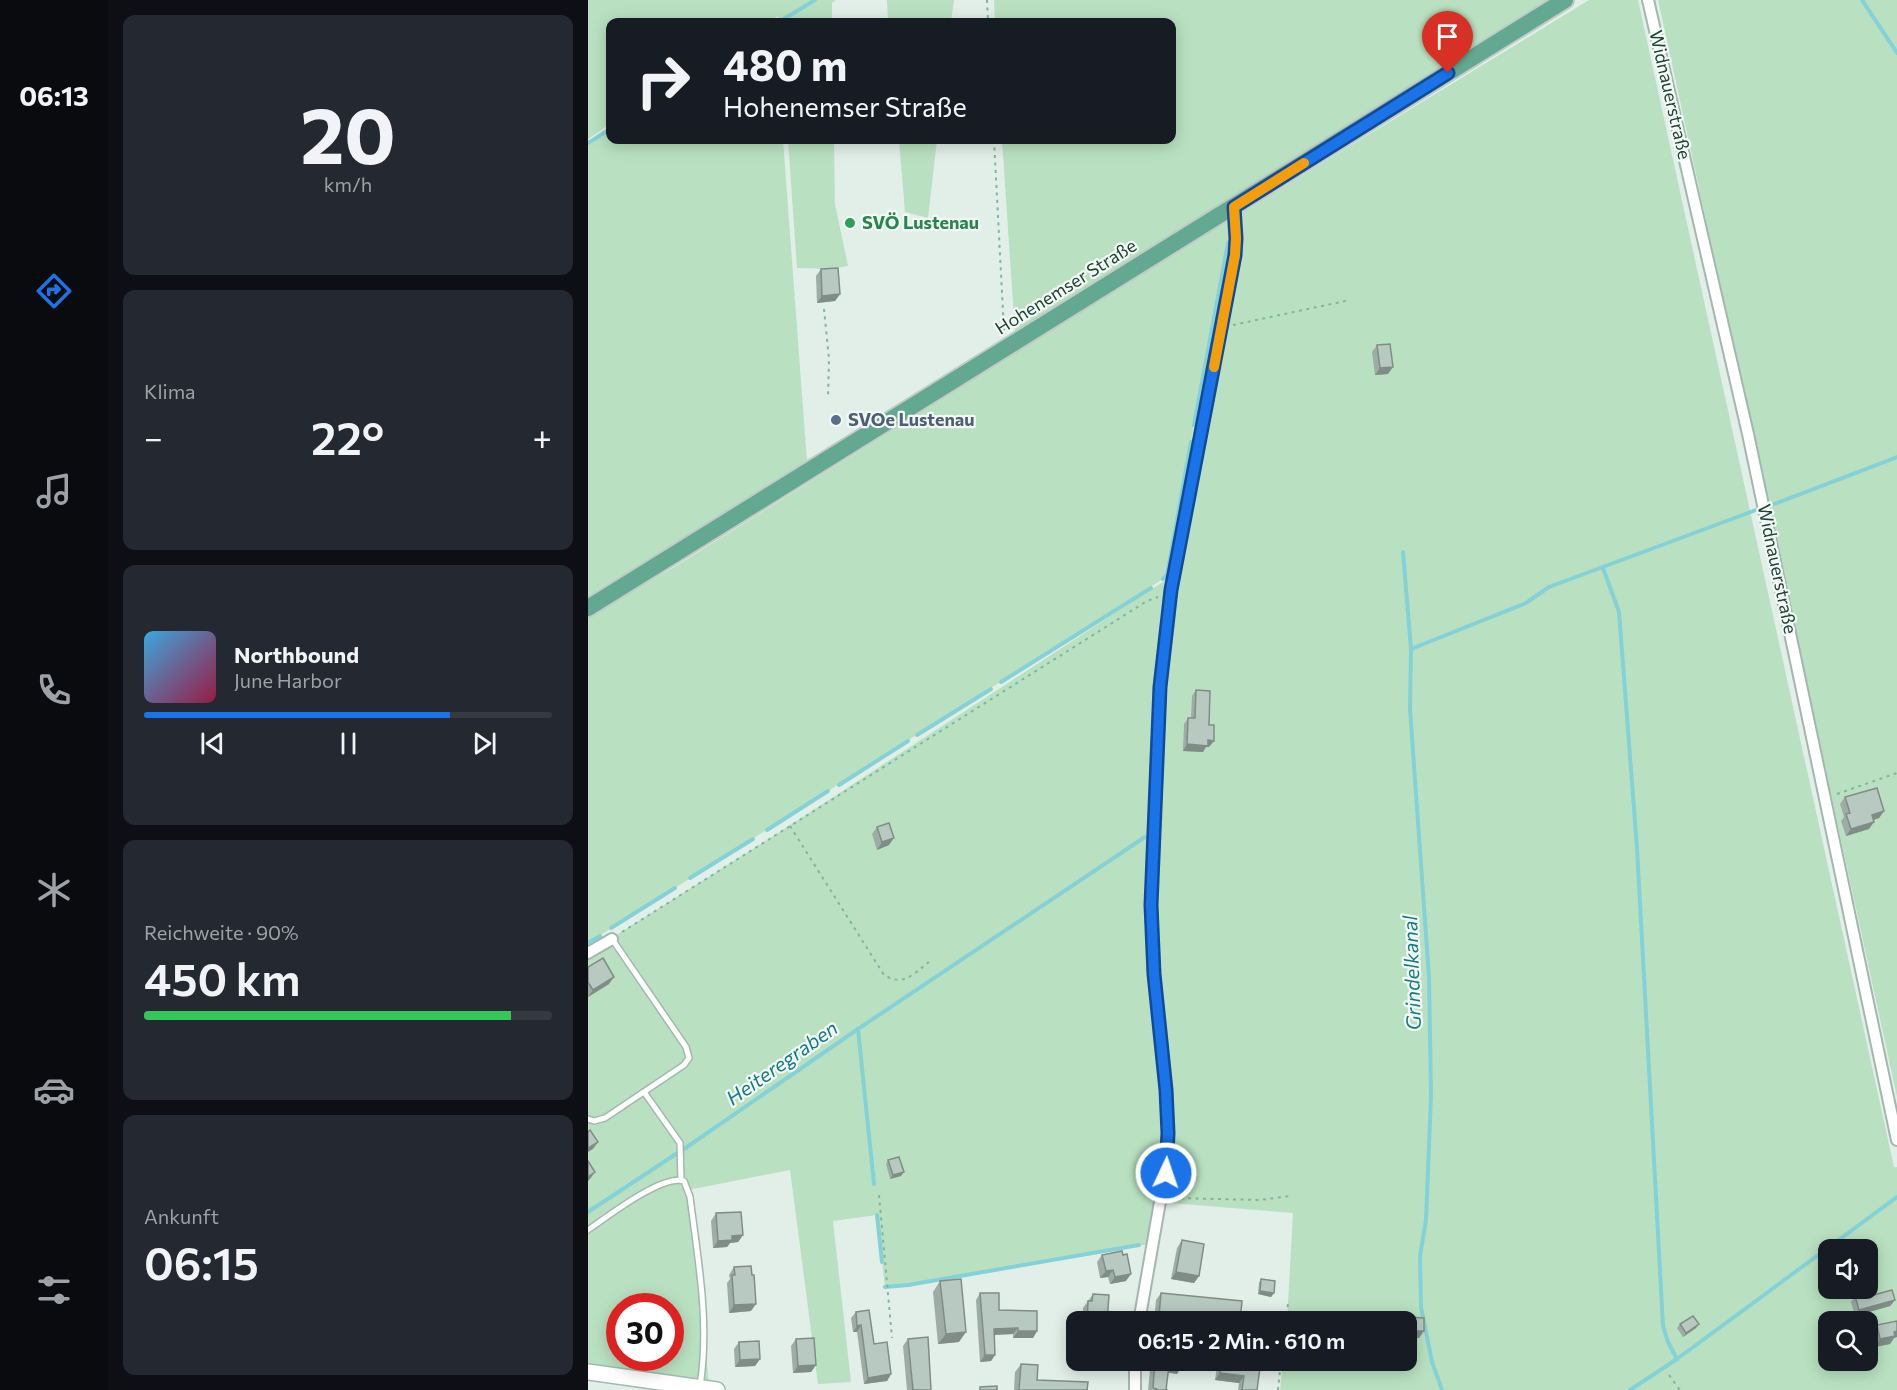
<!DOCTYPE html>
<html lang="de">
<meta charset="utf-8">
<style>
body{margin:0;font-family:Commissioner,sans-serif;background:#242831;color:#f1f3f6;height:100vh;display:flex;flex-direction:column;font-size:22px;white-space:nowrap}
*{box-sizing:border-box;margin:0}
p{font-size:20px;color:#9ea1a6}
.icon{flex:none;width:33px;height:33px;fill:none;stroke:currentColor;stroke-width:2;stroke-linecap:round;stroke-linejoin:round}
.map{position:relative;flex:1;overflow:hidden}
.drawer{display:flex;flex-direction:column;gap:15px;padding:15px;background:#0d0f14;width:480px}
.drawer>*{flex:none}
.banner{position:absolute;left:18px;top:18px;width:570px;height:126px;border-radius:12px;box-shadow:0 3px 15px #0003;background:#171b24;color:#f1f3f6;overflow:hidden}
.tools{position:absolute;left:1230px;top:1239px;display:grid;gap:12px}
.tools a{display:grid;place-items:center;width:60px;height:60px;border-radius:12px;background:#171b24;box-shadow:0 3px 15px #0003;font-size:30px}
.speed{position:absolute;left:18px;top:1293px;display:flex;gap:12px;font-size:30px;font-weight:700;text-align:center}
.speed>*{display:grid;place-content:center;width:78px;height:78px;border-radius:50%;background:#171b24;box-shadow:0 3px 15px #0003;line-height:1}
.speed .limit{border:9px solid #d22;background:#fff;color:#111}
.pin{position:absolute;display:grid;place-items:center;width:51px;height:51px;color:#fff;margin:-62px -26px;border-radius:50% 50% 50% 0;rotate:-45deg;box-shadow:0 0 6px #0007}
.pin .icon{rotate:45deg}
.me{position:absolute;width:66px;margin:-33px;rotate:3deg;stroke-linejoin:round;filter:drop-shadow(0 0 4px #0008)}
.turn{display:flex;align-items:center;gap:21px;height:126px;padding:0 18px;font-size:27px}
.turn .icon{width:78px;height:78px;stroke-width:2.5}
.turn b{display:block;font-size:42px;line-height:51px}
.big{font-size:45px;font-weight:600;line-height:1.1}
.drawer .widget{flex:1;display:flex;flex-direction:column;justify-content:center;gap:9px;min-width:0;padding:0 21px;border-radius:12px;background:#242831}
.drawer .dial{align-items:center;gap:0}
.dial b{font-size:78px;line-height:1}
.song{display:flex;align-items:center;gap:18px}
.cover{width:72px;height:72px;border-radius:9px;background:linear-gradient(135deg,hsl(200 70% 55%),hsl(340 70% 35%))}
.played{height:6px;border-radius:3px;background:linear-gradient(90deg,#1a73e8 75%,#363941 75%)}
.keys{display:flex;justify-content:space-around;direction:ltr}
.heat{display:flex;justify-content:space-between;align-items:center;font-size:33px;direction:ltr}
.charge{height:9px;border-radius:4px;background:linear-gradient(90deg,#34c759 90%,#363941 0)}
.trip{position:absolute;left:478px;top:1311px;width:351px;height:60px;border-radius:12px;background:#171b24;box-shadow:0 3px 15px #0003;font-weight:600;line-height:60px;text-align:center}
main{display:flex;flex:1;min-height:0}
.tab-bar{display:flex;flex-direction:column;width:108px;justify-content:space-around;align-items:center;background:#090b0e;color:#9ea1a6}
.tab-bar .icon{width:42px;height:42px}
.tab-bar .current{color:#1a73e8}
.tab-bar b{font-size:27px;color:#f1f3f6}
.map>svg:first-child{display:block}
.green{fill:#b9e1c1;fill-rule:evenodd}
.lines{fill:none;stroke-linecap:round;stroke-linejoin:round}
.stream{stroke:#85d1d8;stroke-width:4}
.lane-casing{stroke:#a4b7af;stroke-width:8}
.street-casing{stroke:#a4b7af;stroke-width:14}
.secondary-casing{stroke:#9fbbaf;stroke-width:18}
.primary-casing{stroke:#c1cac7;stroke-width:20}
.path{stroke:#80b5a0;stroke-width:2;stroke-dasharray:3 4.5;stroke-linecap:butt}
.lane{stroke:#fff;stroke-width:5}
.street{stroke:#fff;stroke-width:10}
.secondary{stroke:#fff;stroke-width:15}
.primary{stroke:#63a891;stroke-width:16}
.wall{fill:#9dada6}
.shaded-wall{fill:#808d87}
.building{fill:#b7c9c1;stroke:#808d87;stroke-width:1.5}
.route-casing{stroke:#114b97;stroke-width:15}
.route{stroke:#1a73e8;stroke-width:10}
.slow{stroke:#f59e0b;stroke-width:10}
.leisure-dot{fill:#2e9e5b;stroke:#f3faf6;stroke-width:2}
.service-dot{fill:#5c6f8a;stroke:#f3faf6;stroke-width:2}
.labels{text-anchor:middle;stroke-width:4.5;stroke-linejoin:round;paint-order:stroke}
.street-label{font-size:18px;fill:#204136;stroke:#f3faf6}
.leisure-label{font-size:18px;font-weight:bold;fill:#27864d;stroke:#f3faf6;text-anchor:start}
.service-label{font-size:18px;font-weight:bold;fill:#4e5e75;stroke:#f3faf6;text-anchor:start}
.water-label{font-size:20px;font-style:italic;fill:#147983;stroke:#f3faf6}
</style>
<main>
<nav class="tab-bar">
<b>06:13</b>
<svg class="icon current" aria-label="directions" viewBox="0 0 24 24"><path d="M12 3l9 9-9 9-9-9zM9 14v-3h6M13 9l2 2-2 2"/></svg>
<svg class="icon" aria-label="music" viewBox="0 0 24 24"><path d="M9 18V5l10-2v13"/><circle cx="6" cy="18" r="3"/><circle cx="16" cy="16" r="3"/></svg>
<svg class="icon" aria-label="phone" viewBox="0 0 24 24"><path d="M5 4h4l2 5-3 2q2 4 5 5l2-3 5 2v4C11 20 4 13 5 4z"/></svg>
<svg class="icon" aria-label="climate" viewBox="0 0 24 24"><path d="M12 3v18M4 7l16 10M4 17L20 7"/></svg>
<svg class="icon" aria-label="car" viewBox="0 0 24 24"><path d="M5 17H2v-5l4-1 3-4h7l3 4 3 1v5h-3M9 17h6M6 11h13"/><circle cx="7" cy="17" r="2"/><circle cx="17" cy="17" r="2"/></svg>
<svg class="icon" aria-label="filters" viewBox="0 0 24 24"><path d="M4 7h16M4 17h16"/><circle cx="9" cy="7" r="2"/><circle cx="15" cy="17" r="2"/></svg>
</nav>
<section class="drawer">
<div class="widget dial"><b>20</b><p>km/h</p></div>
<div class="widget"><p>Klima</p>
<div class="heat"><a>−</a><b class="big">22°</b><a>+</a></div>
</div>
<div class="widget">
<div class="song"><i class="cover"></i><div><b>Northbound</b><p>June Harbor</p></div></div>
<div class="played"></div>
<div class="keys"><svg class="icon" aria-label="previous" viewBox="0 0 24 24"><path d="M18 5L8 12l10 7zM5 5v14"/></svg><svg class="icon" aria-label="pause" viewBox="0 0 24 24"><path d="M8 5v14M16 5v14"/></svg><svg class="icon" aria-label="next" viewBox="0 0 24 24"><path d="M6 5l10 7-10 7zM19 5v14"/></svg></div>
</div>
<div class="widget"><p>Reichweite · 90%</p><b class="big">450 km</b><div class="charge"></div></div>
<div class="widget"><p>Ankunft</p><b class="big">06:15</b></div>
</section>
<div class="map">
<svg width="1309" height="1390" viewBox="0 0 1309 1390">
<rect width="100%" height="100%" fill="#e2eee8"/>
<g class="green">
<polygon points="0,0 248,0 244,3 244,22 191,22 190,16 180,22 22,22 22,124 0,139"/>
<polygon points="299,0 366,0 363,22 300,22"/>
<polygon points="406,0 968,0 427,332 414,140 584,140 584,22 407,22"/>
<path d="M1001,0H1050L1306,1167H1309V1390H692L695,1361L819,1360V1322L699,1321L705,1213L570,1202L560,1245H551L320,1285L297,1287L289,1215L245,1221L263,1382L230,1384L202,1170L100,1190L121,1383L0,1363V953L184,837L590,572L627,370L617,366L579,575L575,579L0,943V616L83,569L623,231ZM1240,1250H1280V1288H1240ZM32,1306H82V1358H32ZM1240,1322H1280V1360H1240Z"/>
<polygon points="1070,0 1309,0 1309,1097"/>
<polygon points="22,129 22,140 195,140 219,461 0,603 0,143"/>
<polygon points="200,140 246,140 247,204 260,266 242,269 209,268"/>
<polygon points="311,140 349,140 340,218 317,212"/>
</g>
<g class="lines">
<g class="stream">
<polyline points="1274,0 1309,53"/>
<polyline points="191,22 227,0"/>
<polyline points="0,143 22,129"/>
<polyline points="606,425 640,243"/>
<polyline points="1181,506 1309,457"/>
<polyline points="815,552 823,649 822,709 841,977 843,1096 838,1220 832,1256 833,1307 844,1362 854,1390"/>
<polyline points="1015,568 1031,612 1049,848 1075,1326 1080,1342 1089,1359"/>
<polyline points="575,579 579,575 603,442"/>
<polyline points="823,649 938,603 961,587 1168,510"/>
<polyline points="413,682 563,588"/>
<polyline points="329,735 403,689"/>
<polyline points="251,785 320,741"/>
<polyline points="179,830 240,791"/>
<polyline points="102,878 165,839"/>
<polyline points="23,928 87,888"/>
<polyline points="0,943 12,936"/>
<polyline points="270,1029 557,837"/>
<polyline points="96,1149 270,1029 286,1184"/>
<polyline points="0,1212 91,1152"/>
<polyline points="289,1215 294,1262"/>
<polyline points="297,1287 320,1285 551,1245"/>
<polyline points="1042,1390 1089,1359 1309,1197"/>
</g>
<g class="lane-casing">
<g id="lane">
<polyline points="56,1092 92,1143 93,1180"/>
<polyline points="0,1119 6,1121 17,1118 96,1065 101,1058 98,1047 24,939"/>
<path d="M0,1230C19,1217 74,1174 96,1181L102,1197C110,1260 122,1323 112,1386"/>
</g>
</g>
<g class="street-casing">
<g id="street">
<polyline points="1060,0 1160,434 1309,1140"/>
<polyline points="0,953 24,939"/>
<polyline points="551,1322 577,1173 580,1133 578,1090 566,974 563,905 572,687 583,590 647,255 648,239 646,207"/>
<polyline points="547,1390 547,1360"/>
</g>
</g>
<g class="secondary-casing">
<polyline id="secondary" points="0,1372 129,1390"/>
</g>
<g class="primary-casing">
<polyline id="primary" points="0,608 977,0"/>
</g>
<g class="path">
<polyline points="399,0 400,22"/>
<polyline points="406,140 416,331"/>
<polyline points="236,309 241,359 240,397"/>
<polyline points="645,325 762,300"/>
<polyline points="1249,794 1309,773"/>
<path d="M202,826L296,975C316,987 325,974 341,962"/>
<polyline points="34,932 559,601 570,597"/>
<polyline points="291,1195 304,1338"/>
<polyline points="585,1198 672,1200 702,1196"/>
<polyline points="698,1322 700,1304"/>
<polyline points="1081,1375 1092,1390"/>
<polyline points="690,1390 693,1360"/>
</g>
<use href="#lane" class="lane"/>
<use href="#street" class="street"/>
<use href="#secondary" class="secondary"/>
<use href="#primary" class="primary"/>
</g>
<g class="wall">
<polygon points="233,269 252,294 247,301 229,303 228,276"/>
<polygon points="789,345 800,374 787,375 784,352"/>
<polygon points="608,690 621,725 621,747 618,747 615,752 595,751 596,724 600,718 603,718 604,696"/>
<polygon points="1257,797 1296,811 1291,818 1286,820 1281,829 1258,836 1253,821 1256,817 1252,804"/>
<polygon points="289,827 301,845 289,850 284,834"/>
<polygon points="0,967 21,984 0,997"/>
<polygon points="300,1160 313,1176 302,1179 298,1164"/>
<polygon points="128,1213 155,1235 150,1242 142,1243 139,1247 125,1248 123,1221"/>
<polygon points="594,1240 611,1276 606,1283 583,1279 589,1248"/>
<polygon points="514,1255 538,1281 522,1284 520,1277 512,1278 509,1262"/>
<polygon points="146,1267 163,1311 141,1313 139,1283 142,1279 141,1275"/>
<polygon points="673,1279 686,1293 683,1297 670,1294 671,1283"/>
<polygon points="352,1281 371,1342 350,1344 345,1292"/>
<polygon points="392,1293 411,1310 449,1331 445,1338 425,1338 425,1334 407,1335 407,1355 403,1361 392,1362 388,1300"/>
<polygon points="573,1293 652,1322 566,1322 568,1300"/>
<polygon points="505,1294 519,1322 494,1322 495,1308"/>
<polygon points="1267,1296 1282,1296 1307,1300 1302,1306 1267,1316 1263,1302"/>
<polygon points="268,1312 303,1374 299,1381 276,1384 269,1332 265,1332 263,1318"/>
<polygon points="1309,1321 1309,1337 1306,1338 1302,1344 1287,1347 1284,1332 1289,1325"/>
<polygon points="1092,1324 1108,1328 1095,1337 1089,1328"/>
<polygon points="208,1339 228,1365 223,1372 205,1373 203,1346"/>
<polygon points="320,1339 343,1390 319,1390 315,1346"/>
<polygon points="151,1342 172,1359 167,1366 147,1367 146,1349"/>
<polygon points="563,1360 594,1360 589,1374 580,1372 578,1390 580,1390 560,1390"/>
<polygon points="634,1360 647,1362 647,1360 673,1360 669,1390 650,1390 651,1383 627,1380 629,1367"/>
<polygon points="433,1364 449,1380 499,1390 426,1390 427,1372"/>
</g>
<g class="shaded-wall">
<polygon points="252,294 247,301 229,303 234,296"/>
<polygon points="805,367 800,374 787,375 792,368"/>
<polygon points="620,740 626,741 621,747 618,747 615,752 595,751 599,744"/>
<polygon points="1296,811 1291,818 1279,822 1284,815"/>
<polygon points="1286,822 1281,829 1258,836 1263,829"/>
<polygon points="306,838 301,845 289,850 294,842"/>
<polygon points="26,977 21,984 0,997 5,990"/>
<polygon points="10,1142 5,1149 0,1152 0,1148"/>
<polygon points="7,1172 2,1179 0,1181 0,1177"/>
<polygon points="316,1172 313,1176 302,1179 305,1175"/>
<polygon points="155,1235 150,1242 142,1243 139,1247 125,1248 130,1241 144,1236"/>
<polygon points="525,1270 520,1277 512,1278 518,1271"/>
<polygon points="588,1272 611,1276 606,1283 583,1279"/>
<polygon points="543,1274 538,1281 522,1284 527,1277"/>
<polygon points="672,1291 686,1293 683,1297 670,1294"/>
<polygon points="1307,1300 1302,1306 1267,1316 1271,1310"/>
<polygon points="168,1304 163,1311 141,1313 146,1305"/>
<polygon points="571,1316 576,1317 573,1322 567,1322"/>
<polygon points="620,1319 637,1322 619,1322"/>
<polygon points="1111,1324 1108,1328 1095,1337 1098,1333"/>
<polygon points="273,1325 269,1332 265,1332 269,1326"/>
<polygon points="430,1328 425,1334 402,1335 406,1329"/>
<polygon points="430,1331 449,1331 445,1338 425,1338"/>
<polygon points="819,1331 836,1331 831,1338 819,1338"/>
<polygon points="1309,1331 1309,1337 1306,1338 1302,1344 1287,1347 1292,1339"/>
<polygon points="378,1332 371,1342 350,1344 358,1334"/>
<polygon points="397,1355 407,1355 403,1361 392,1362"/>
<polygon points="172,1359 167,1366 147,1367 152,1360"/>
<polygon points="228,1365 223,1372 205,1373 210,1366"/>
<polygon points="581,1365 594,1366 589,1374 576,1372"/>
<polygon points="632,1373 656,1376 651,1383 627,1380"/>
<polygon points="303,1374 299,1381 276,1384 280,1378"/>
</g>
<g class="building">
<polygon points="250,268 252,294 234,296 233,269"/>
<polygon points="802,344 805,367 792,368 789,345"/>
<polygon points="608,690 622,691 621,725 626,725 626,741 620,740 620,746 599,744 600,718 607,718"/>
<polygon points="1289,788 1296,811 1284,815 1286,822 1263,829 1258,814 1262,813 1257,797"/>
<polygon points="301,823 306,838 294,842 289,827"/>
<polygon points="15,958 26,977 5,990 0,982 0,967"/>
<polygon points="2,1130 10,1142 0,1148 0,1132"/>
<polygon points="311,1157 316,1172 305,1175 300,1160"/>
<polygon points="0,1161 7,1172 0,1177"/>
<polygon points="153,1212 155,1235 144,1236 144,1240 130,1241 128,1213"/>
<polygon points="594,1240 616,1244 611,1276 588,1272"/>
<polygon points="534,1251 535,1255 539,1254 543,1274 527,1277 525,1270 518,1271 514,1255"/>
<polygon points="163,1266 164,1275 166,1275 168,1304 146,1305 144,1275 147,1275 146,1267"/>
<polygon points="373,1279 378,1332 358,1334 352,1281"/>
<polygon points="673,1279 687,1281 686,1293 672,1291"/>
<polygon points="1304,1290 1307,1300 1271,1310 1267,1296 1281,1292 1282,1296"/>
<polygon points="392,1293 411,1293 411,1310 449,1311 449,1331 430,1331 430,1328 406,1329 407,1355 397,1355"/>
<polygon points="573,1293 654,1301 652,1322 637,1322 620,1319 620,1322 576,1322 576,1317 571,1316"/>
<polygon points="505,1294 521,1295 519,1322 499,1322 500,1301 504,1301"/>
<polygon points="281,1310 286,1344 299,1342 303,1374 280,1378 273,1325 269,1326 268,1312"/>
<polygon points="1105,1316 1111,1324 1098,1333 1092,1324"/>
<polygon points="818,1317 836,1318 836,1331 819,1331"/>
<polygon points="1309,1321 1309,1331 1306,1332 1307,1336 1292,1339 1289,1325"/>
<polygon points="340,1337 343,1390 325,1390 320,1339"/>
<polygon points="226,1338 228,1365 210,1366 208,1339"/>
<polygon points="171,1341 172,1359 152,1360 151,1342"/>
<polygon points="567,1360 594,1360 594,1366 581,1365 578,1390 580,1390 569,1390 569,1389 565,1388"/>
<polygon points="634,1360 651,1363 651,1360 673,1360 669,1390 654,1390 656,1376 632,1373"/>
<polygon points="433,1364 450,1365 449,1380 500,1382 499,1390 431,1390"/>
<polygon points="409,1386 409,1390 392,1390 392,1387"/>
</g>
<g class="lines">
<g class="route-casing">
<polyline id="route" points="578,1173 580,1133 578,1090 566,974 563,905 572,687 583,590 647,255 648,238 646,207 860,73"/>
</g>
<use href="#route" class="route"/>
<polyline class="slow" points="626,367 647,255 648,238 646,207 716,163"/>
</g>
<circle class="leisure-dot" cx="262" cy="223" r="6"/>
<circle class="service-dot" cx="248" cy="420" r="6"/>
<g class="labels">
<g class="street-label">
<text transform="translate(1082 95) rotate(77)" y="6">Widnauerstraße</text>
<text transform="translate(478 287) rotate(-32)" y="6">Hohenemser Straße</text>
<text transform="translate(1189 569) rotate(78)" y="6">Widnauerstraße</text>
</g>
<g class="leisure-label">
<text x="274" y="229">SVÖ Lustenau</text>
</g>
<g class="service-label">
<text x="260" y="426">SVOe Lustenau</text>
</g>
<g class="water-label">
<text transform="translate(824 973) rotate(-92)" y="7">Grindelkanal</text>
<text transform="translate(194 1063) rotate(-35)" y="7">Heiteregraben</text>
</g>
</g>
</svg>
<div class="tools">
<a><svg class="icon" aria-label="sound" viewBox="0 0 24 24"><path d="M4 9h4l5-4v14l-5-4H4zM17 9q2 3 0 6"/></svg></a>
<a><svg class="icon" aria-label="search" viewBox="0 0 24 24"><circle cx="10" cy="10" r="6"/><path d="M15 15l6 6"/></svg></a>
</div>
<div class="speed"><div class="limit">30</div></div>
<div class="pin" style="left:860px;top:73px;background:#d93025"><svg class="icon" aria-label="arrive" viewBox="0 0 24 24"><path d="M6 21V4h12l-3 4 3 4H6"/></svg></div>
<svg class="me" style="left:578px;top:1173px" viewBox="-20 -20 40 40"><circle r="17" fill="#1a73e8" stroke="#fff" stroke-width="3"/><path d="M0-11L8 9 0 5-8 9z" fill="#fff"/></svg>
<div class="trip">06:15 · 2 Min. · 610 m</div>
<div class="banner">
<div class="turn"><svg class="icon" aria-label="right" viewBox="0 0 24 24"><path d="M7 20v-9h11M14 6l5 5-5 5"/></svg><div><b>480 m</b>Hohenemser Straße</div></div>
</div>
</div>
</main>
